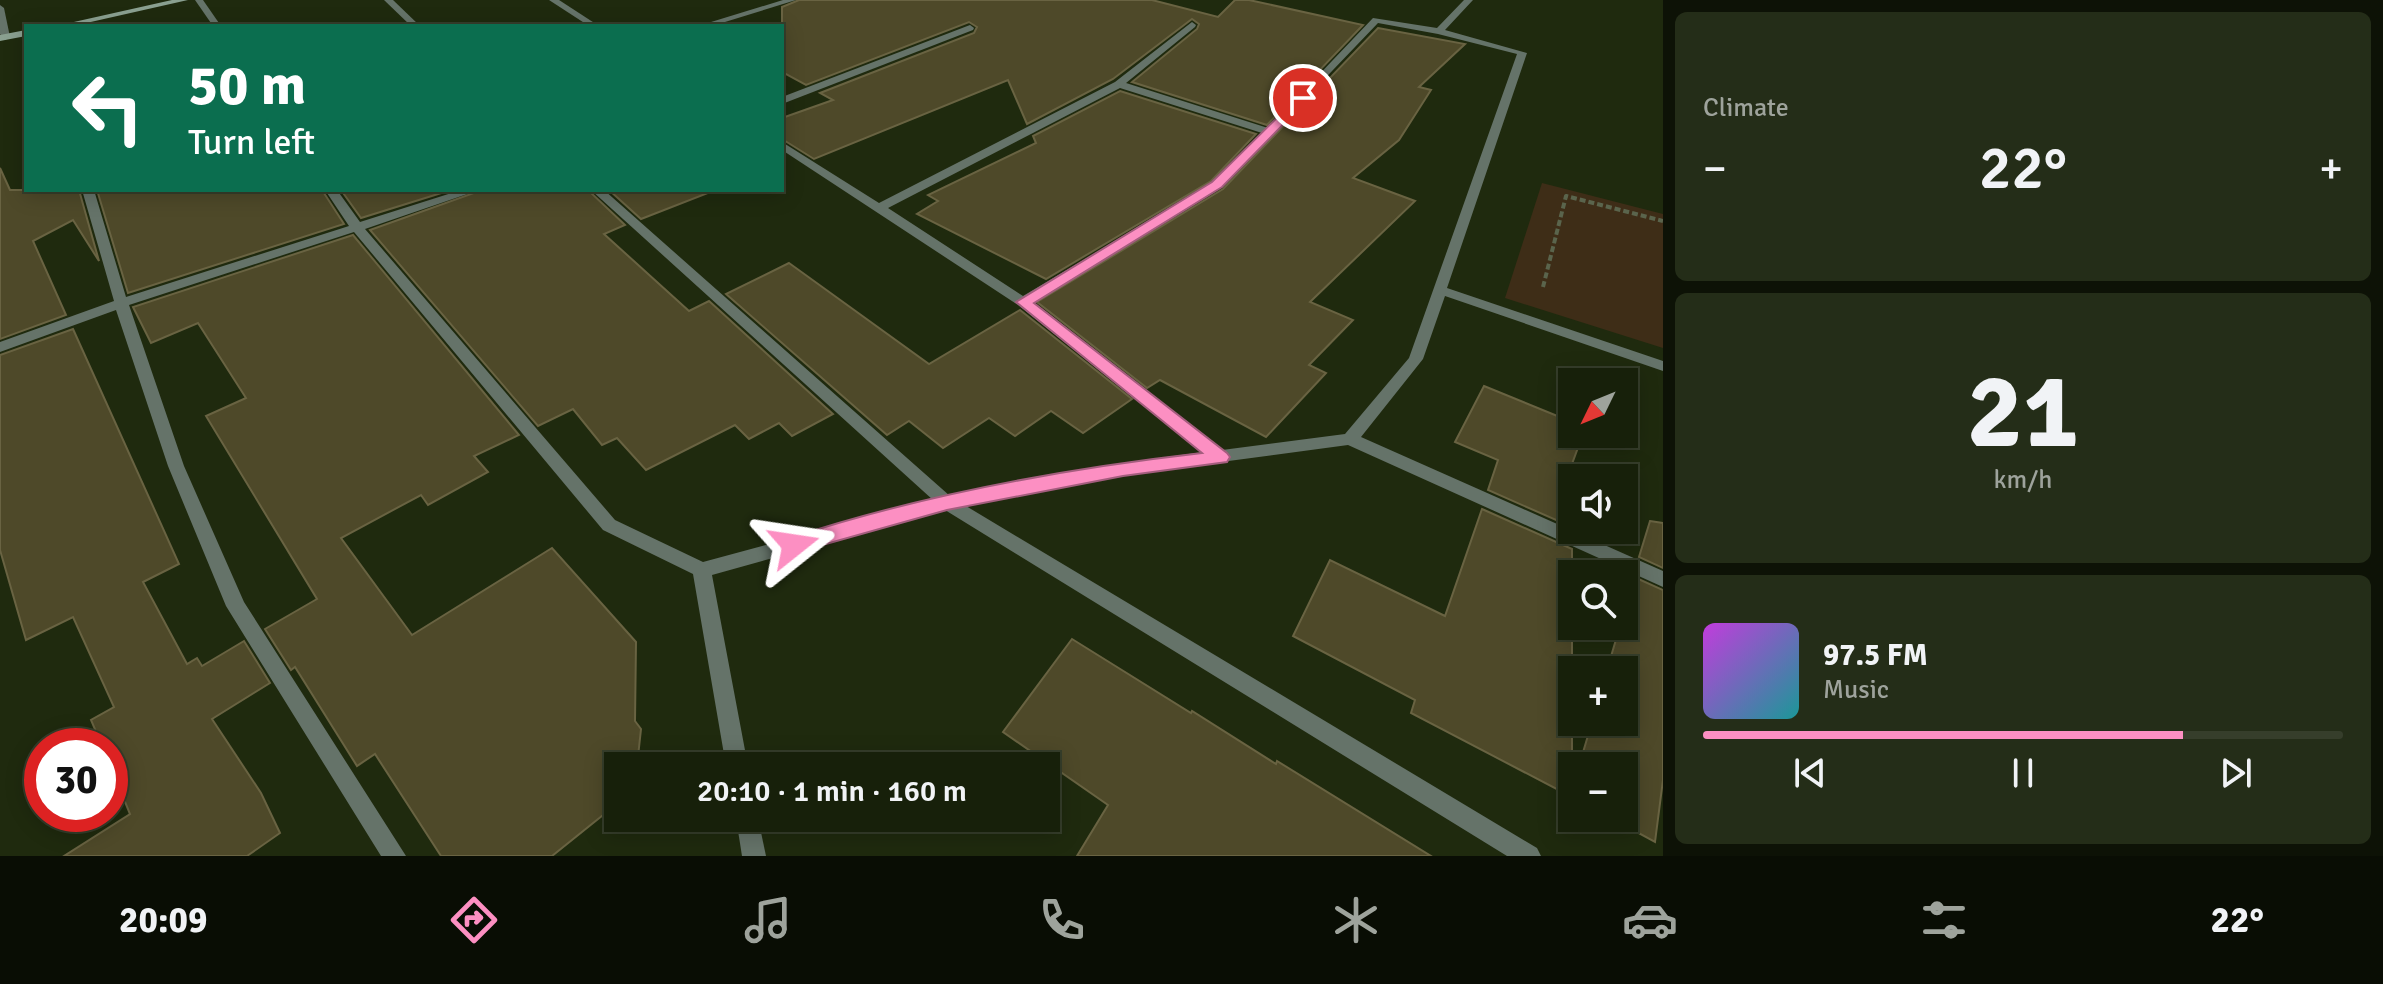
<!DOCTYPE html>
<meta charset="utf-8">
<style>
body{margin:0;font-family:Signika,sans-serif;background:#242d18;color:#f1f3f6;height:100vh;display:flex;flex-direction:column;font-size:30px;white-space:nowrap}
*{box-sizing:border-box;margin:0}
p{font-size:26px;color:#9ea39c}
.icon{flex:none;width:44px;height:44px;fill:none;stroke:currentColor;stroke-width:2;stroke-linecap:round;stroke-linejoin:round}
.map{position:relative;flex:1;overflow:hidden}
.panel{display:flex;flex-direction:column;gap:12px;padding:12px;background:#0d1206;width:720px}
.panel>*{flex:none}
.hud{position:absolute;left:24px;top:24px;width:760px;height:168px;border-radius:0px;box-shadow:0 4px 20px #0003,0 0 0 2px #363e2b;background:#0b6e4f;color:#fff;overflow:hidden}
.needle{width:52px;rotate:227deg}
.fabs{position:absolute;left:1558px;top:368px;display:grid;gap:16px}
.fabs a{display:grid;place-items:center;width:80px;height:80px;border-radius:0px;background:#17200a;box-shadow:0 4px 20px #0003,0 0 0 2px #363e2b;font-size:40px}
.speed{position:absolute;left:24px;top:728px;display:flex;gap:16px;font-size:40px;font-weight:700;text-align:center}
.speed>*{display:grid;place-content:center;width:104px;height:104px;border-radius:50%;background:#17200a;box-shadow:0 4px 20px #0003,0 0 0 2px #363e2b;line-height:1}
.speed .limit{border:12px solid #d22;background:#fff;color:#111}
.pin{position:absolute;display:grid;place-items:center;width:68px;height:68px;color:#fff;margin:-34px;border:4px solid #fff;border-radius:50%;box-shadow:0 2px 8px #0007}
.me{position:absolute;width:88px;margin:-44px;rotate:75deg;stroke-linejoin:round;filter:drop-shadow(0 0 6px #0008)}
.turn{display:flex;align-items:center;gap:28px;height:168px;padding:0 32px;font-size:36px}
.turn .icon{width:104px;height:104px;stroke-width:2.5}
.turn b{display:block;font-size:56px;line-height:68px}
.big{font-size:60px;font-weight:600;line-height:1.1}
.panel .card{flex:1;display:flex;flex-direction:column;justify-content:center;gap:12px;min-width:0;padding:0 28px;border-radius:12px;background:#242d18}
.panel .dial{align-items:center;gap:0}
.dial b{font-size:104px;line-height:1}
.song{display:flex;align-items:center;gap:24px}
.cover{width:96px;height:96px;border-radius:12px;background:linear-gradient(135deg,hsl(290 70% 55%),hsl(180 70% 35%))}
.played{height:8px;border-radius:4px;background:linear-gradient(90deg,#fc8fc2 75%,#363e2b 75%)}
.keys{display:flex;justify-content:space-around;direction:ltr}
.heat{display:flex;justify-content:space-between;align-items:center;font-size:44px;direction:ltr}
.trip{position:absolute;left:604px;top:752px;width:456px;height:80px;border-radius:0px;background:#17200a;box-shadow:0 4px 20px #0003,0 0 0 2px #363e2b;font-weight:600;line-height:80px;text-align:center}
.menu{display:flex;height:128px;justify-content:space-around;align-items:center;background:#090d04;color:#9ea39c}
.menu .icon{width:56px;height:56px}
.menu .current{color:#fc8fc2}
.menu b{font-size:36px;color:#f1f3f6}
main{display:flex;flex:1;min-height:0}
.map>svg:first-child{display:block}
.green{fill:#3e2d17}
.building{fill:#4e4929;stroke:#696342;stroke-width:2}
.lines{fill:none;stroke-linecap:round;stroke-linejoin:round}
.path{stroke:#5a644c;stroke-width:4;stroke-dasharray:6 3;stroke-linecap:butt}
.lane{fill:#657369;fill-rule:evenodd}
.street{fill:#657369;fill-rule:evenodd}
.secondary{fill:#8aa090;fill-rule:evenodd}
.route{fill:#fc8fc2;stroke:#a45d7e;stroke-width:2}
</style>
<main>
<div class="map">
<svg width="1663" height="856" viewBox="0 0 1663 856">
<rect width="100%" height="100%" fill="#1f2a0e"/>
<polygon class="green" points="1542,183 1663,214 1663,348 1505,298"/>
<g class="building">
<polygon points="799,0 1152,0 1218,17 1235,0 1249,0 1363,25 1267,125 1132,82 1197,29 1199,24 1192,19 1113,79 1027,124 1008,80 814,159 782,139 782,118 833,100 820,93 974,33 977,27 969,22 806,85 782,72 782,7"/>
<polygon points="1378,28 1465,44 1419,87 1431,90 1399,140 1353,178 1415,201 1310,302 1353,320 1309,365 1326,373 1266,437 1160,380 1147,388 1037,302 1223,189"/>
<polygon points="1120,91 1256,134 1211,181 1046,279 917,214 938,201 928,195 1036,143 1033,136"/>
<polygon points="0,168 10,190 79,190 99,261 73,220 33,241 66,315 0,339"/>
<polygon points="97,190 322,190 344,224 128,293"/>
<polygon points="341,190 451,190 361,218"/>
<polygon points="482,190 588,190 625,225 604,234 689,311 709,301 833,414 792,436 779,423 749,439 735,425 646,470 617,438 602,445 573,409 538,426 370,230"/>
<polygon points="609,190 707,190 708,193 641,219"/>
<polygon points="353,235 519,435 474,456 488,472 428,505 421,495 341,538 412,635 552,548 636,642 635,721 641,729 637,766 618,766 618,803 552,856 441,856 375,754 357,766 295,667 291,670 265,629 317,599 206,416 246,398 198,323 151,343 133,307"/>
<polygon points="789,263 929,364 1020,310 1132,399 1083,433 1051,411 1015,436 989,418 943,448 909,421 887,435 726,294"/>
<polygon points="73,329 179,564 143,582 187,664 197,658 202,666 244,641 270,683 212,719 261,793 280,833 247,856 64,856 130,814 110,765 110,746 102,746 91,720 114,707 73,617 26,640 0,550 0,355"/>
<polygon points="1484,386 1572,422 1572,434 1583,434 1572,464 1572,527 1488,490 1498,460 1455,442"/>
<polygon points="1482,509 1572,549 1572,797 1411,713 1415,700 1293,636 1330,560 1445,616"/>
<polygon points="1650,521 1663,523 1663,568 1639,557"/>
<polygon points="1634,577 1663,590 1663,780 1655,842 1611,818 1624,818 1624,766 1579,766 1592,722 1624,722 1624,670 1607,670 1620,626 1624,626 1624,610"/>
<polygon points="1072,639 1191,713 1192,711 1276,764 1277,761 1431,856 1077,856 1108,805 1003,732"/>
</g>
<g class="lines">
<polyline class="path" points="1543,287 1566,196 1663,221"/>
<polygon class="lane" points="0,5 4,8 10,37 5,40 0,34"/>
<g class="street">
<polygon points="195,0 203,0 221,26 213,26"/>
<polygon points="384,0 393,0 420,26 411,26"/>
<polygon points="549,0 559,0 599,26 589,26"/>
<polygon points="783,0 796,0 712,26 698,26"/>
<path d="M1464,0H1473L1445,30L1527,53L1447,288L1663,361V371L1445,296L1423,359L1361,437L1663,571V587L1348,445L1123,475L966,506L1537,848L1541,856H1507L945,510L712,575L748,766H726L693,574L603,530L354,232L129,305L184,466L244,602L406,856H381L226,606L168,466L116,310L0,352V342L114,301L82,190H94L126,297L349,226L325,190H337L360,222L461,190H479L365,229L615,520L703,562L933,500L591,190H604L950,496L1123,463L1203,452L1018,305L782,150V142L879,203L1115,82L1192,22L1196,25L1195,27L1126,83L1268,128L1373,18L1437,28ZM1378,23L1438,34L1517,54L1409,358L1345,434L1222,450L1032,302L1221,187ZM1120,88L1262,133L1213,183L1023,296L888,208Z"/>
<polygon points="970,25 974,28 973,30 782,104 782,97"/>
<polygon points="736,818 758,818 766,856 742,856"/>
</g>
<g class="secondary">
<polygon points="172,0 188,0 73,26 56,26"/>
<polygon points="26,30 26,36 0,41 0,35"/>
</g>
</g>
<path class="route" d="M1299,96L1309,98L1222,187L1034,303L1227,453L1230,457L1227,462L1123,476L947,510L794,553L787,550L784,545L787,539C920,495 1062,469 1202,453L1016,302L1212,182Z"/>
</svg>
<div class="fabs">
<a><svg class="needle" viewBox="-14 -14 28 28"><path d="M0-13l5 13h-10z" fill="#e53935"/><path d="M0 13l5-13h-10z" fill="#9ea39c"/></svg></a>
<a><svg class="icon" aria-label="sound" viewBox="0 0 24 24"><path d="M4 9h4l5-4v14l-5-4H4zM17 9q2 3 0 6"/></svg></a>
<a><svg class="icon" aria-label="search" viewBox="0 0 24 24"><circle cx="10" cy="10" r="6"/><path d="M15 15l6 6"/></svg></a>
<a>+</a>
<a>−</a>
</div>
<div class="speed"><div class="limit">30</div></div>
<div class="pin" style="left:1303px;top:98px;background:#d93025"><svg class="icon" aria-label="arrive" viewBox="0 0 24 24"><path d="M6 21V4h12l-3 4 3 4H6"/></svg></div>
<svg class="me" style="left:794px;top:545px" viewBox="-20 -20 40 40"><path d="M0-17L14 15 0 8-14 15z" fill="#fc8fc2" stroke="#fff" stroke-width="4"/></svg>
<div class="trip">20:10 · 1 min · 160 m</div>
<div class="hud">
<div class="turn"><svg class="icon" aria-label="left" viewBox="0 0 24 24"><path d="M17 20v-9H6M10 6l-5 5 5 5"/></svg><div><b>50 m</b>Turn left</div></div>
</div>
</div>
<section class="panel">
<div class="card"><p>Climate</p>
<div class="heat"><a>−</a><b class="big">22°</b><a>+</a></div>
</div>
<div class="card dial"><b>21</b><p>km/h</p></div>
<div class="card">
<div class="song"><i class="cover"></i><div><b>97.5 FM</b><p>Music</p></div></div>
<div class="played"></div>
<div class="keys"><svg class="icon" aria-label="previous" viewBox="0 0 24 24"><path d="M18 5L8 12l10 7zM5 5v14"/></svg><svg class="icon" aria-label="pause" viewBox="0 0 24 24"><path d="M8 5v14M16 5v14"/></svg><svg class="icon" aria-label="next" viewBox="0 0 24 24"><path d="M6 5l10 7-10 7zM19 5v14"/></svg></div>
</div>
</section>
</main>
<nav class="menu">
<b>20:09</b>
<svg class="icon current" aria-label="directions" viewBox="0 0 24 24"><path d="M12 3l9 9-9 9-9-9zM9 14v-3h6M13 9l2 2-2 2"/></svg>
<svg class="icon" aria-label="music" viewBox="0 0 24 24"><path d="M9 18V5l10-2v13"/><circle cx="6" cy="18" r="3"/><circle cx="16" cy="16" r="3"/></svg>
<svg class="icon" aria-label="phone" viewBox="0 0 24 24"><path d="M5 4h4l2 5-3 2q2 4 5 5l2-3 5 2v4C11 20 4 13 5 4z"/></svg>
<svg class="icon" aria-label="climate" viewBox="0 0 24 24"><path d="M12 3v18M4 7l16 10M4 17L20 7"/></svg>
<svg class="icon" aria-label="car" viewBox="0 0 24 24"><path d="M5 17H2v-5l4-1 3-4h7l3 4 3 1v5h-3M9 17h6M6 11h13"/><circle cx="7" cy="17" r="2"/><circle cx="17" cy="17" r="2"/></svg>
<svg class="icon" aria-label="filters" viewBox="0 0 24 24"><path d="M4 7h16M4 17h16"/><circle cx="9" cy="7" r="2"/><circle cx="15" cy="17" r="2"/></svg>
<b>22°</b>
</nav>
